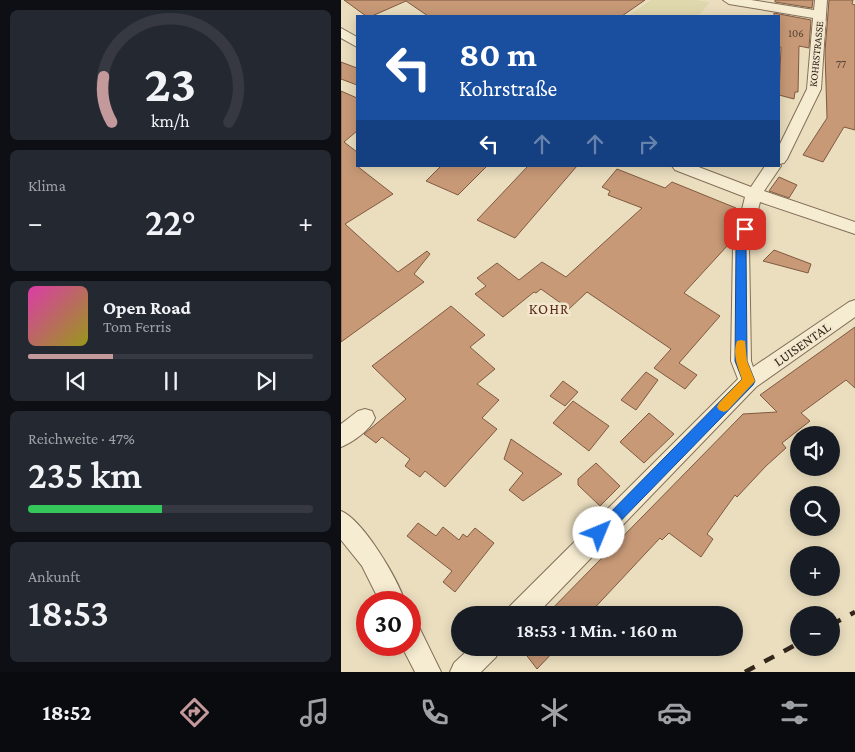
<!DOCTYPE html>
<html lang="de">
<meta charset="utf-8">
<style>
body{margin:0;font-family:"Crimson Pro",serif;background:#242831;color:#f1f3f6;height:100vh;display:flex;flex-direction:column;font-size:19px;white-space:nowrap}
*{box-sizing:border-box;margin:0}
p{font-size:16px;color:#9ea1a6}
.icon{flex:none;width:28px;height:28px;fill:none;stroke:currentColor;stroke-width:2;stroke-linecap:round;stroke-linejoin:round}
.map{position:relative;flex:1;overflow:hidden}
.side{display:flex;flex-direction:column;gap:10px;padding:10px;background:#0d0f14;width:341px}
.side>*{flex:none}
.banner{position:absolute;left:15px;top:15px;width:424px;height:152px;border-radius:0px;box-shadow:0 2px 12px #0003;background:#1a4fa0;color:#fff;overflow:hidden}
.buttons{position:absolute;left:449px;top:426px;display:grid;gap:10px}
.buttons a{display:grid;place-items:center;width:50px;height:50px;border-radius:50%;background:#171b24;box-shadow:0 2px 12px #0003;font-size:25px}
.speed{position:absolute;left:15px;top:591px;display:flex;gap:10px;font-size:25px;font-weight:700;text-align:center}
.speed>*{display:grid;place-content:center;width:65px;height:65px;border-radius:50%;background:#171b24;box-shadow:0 2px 12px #0003;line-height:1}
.speed .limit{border:8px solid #d22;background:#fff;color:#111}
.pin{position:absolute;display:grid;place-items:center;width:42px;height:42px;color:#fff;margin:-21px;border-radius:10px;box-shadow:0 2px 8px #0006}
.me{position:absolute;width:55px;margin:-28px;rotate:45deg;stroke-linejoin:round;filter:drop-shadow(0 0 4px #0008)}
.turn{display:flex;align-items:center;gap:18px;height:105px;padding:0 20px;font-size:22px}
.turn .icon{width:65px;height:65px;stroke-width:2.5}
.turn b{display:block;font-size:35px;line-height:42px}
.lanes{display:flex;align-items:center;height:48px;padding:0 20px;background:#0003;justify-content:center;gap:25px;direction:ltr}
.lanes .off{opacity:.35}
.big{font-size:38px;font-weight:600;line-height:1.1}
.side .widget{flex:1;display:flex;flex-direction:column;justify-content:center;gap:8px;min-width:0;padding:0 18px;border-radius:8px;background:#242831}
.side .dial{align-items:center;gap:0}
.dial svg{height:130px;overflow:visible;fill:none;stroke:#363941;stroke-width:7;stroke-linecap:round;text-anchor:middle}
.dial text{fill:#f1f3f6;stroke:none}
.song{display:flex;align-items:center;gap:15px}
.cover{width:60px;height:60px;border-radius:8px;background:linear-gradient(135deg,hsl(320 70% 55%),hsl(60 70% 35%))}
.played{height:5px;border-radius:2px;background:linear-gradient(90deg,#c4999b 30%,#363941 30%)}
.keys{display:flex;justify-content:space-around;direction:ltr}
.heat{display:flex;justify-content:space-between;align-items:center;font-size:28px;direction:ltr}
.charge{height:8px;border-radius:4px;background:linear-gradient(90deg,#34c759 47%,#363941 0)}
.trip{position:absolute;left:110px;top:606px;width:292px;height:50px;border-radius:25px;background:#171b24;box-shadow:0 2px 12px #0003;font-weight:600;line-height:50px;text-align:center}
.tab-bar{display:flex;height:80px;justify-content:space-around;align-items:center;background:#090b0e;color:#9ea1a6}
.tab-bar .icon{width:35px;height:35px}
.tab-bar .selected{color:#c4999b}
.tab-bar b{font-size:22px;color:#f1f3f6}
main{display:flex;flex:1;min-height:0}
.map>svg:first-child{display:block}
.farmland{fill:#e0d8ad}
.building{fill:#c79977;stroke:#805a40}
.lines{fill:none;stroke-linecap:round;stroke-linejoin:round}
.minor-casing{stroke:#836f59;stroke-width:2}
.minor{fill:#f6ecd2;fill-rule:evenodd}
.rail{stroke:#33271c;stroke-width:4.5;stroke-dasharray:11 11;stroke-linecap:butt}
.route{fill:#1a73e8;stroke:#114b97}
.slow{fill:#f59e0b}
.labels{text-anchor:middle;stroke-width:5;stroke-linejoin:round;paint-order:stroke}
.number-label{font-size:11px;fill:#584433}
.far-street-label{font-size:11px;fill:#33271c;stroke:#f3e8ce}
.street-label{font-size:14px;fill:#33271c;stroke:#f3e8ce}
.neighbourhood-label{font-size:15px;letter-spacing:1px;fill:#5d2c1e;stroke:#f3e8ce}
</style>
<main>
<section class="side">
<div class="widget dial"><svg viewBox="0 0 100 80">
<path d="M14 69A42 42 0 1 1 86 69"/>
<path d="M14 69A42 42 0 0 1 9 41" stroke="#c4999b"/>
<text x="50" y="56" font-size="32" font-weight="700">23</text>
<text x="50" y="72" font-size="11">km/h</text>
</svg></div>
<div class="widget"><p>Klima</p>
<div class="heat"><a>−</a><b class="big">22°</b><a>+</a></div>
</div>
<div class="widget">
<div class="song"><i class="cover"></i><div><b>Open Road</b><p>Tom Ferris</p></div></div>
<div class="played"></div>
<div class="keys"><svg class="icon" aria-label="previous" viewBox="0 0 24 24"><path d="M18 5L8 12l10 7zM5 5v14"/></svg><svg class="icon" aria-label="pause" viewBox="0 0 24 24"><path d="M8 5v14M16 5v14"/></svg><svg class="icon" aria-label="next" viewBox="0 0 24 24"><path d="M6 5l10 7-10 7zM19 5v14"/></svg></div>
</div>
<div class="widget"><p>Reichweite · 47%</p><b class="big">235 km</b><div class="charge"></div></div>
<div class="widget"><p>Ankunft</p><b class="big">18:53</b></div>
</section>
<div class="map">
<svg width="514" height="672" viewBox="0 0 514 672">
<rect width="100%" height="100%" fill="#ebdebf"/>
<polygon class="farmland" points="310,0 355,0 369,2 357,16 287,16"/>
<g class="building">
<polygon points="3,0 304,0 281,16 87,16 65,1 31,16 25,16"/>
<polygon points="434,0 472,0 471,8 434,2"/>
<polygon points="488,0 512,0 511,4 514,5 514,130 503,127 482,162 462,155 486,118 484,51"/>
<polygon points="433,13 470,20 468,48 458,46 457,92 454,92 453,99 438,95 440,47 438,47 438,17 433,16"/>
<polygon points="0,62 16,68 16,85 0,79"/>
<polygon points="0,91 16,98 16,131 3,142 16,152 16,166 52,194 4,224 57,272 86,251 89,254 73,274 83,282 0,342"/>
<polygon points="100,166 146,166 117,195 85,181"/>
<polygon points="187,166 236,166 174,238 136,220"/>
<polygon points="276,169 324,188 331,182 395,208 387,245 343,293 379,316 338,363 356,375 344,389 313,368 330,349 246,292 228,309 200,289 195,293 193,292 162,317 134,294 145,286 136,278 156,263 178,280 201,262 225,277 301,208 267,195 269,191 261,187"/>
<polygon points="438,177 456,185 448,198 428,191"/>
<polygon points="433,250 470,264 467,273 422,261"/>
<polygon points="110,306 144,335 129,347 154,369 136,384 158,400 141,418 156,429 104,487 84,471 79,477 64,466 69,459 41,437 35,443 23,434 65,399 31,366"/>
<polygon points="514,327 514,388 505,380 460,413 469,421 441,443 445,448 425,466 396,497 394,495 366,534 372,539 360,557 328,533 321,540 319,538 247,615 205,615 402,414 436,412 419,395"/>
<polygon points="305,372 317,380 295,410 280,400"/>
<polygon points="222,381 237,392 224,406 209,396"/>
<polygon points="232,401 268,426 248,451 212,423"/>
<polygon points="308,413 333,434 303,463 279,442"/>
<polygon points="170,439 221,474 182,501 168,490 182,473 163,459"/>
<polygon points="255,463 279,486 259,506 237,485 237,479"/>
<polygon points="77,523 95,536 102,527 118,540 122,534 126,537 134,528 153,543 114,592 102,582 111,571 66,536"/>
<polygon points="180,648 216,648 196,669"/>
</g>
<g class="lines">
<g class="minor-casing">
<g id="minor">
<polygon points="382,0 410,0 473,10 474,0 486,0 480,89 446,159 443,163 438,164 440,166 423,191 514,222 514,234 419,202 408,246 410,361 412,367 508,302 514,300 514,317 415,387 195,615 166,615 169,606 397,379 390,361 392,246 404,197 334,170 331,166 355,166 410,187 424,166 438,166 438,146 466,89 472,18 388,4"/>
<polygon points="0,28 16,37 16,47 0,38"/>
<path d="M24,409L31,411L34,418C29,430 12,442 0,447V424L17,411Z"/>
<path d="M0,511C22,520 57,579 64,602H39L21,566L0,540Z"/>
<polygon points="69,624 78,627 100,672 74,672 60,645 69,645"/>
<polygon points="129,648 159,648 155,657 140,672 109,672 113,663"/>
</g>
</g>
<use href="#minor" class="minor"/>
<g class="rail">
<polyline points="490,625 514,612"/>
<polyline points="404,672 458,643"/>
</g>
</g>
<polygon class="route" points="404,225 409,229 405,246 406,361 414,381 412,385 263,538 258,540 254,538 251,533 254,528 401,379 394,361 395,246 399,229"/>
<path class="slow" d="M400,340L404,341L406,361L414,381L387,410L383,412L378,410L376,407L378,403L401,379C397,367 391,354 396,341Z"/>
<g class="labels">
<g class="number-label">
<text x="455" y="37">106</text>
<text x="500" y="68">77</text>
</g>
<g class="far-street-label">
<text transform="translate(475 54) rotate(-84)" y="4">KOHRSTRASSE</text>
</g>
<g class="street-label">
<text transform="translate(461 344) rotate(-35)" y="5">LUISENTAL</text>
</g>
<g class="neighbourhood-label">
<text x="208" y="314">KOHR</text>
</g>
</g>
</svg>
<div class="buttons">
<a><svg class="icon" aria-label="sound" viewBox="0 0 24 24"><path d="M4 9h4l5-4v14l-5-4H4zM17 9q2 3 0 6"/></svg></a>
<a><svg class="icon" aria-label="search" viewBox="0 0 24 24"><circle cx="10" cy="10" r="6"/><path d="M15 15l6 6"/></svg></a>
<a>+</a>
<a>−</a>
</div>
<div class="speed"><div class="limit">30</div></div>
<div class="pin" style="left:404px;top:229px;background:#d93025"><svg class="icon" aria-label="arrive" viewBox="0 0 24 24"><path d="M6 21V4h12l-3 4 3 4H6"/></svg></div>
<svg class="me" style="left:258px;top:533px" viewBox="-20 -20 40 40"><circle r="19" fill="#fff"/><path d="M0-13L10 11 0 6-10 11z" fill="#1a73e8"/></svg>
<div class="trip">18:53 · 1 Min. · 160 m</div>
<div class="banner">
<div class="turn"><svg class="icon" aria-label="left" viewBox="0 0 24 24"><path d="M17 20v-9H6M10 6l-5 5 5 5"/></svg><div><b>80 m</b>Kohrstraße</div></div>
<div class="lanes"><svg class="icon" aria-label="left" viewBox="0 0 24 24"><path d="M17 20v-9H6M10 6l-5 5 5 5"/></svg><svg class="icon off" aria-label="ahead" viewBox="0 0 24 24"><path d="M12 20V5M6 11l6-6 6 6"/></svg><svg class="icon off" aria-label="ahead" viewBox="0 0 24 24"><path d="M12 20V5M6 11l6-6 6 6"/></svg><svg class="icon off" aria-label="right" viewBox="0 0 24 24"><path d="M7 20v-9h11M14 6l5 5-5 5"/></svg></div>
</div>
</div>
</main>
<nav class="tab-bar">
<b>18:52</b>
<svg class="icon selected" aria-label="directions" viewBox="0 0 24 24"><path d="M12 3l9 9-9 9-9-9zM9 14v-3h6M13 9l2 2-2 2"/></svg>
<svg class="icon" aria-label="music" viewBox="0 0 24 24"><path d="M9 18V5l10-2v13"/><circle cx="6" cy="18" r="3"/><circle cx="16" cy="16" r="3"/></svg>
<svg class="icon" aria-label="phone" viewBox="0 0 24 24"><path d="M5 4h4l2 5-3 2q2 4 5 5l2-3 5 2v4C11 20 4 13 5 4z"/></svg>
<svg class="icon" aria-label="climate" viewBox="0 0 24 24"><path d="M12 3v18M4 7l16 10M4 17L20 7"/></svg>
<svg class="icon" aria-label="car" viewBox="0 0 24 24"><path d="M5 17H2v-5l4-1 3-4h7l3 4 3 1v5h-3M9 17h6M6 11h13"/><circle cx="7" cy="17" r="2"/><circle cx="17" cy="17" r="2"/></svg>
<svg class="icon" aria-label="filters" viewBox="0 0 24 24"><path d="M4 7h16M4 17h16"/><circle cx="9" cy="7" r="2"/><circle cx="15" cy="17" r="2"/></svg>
</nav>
